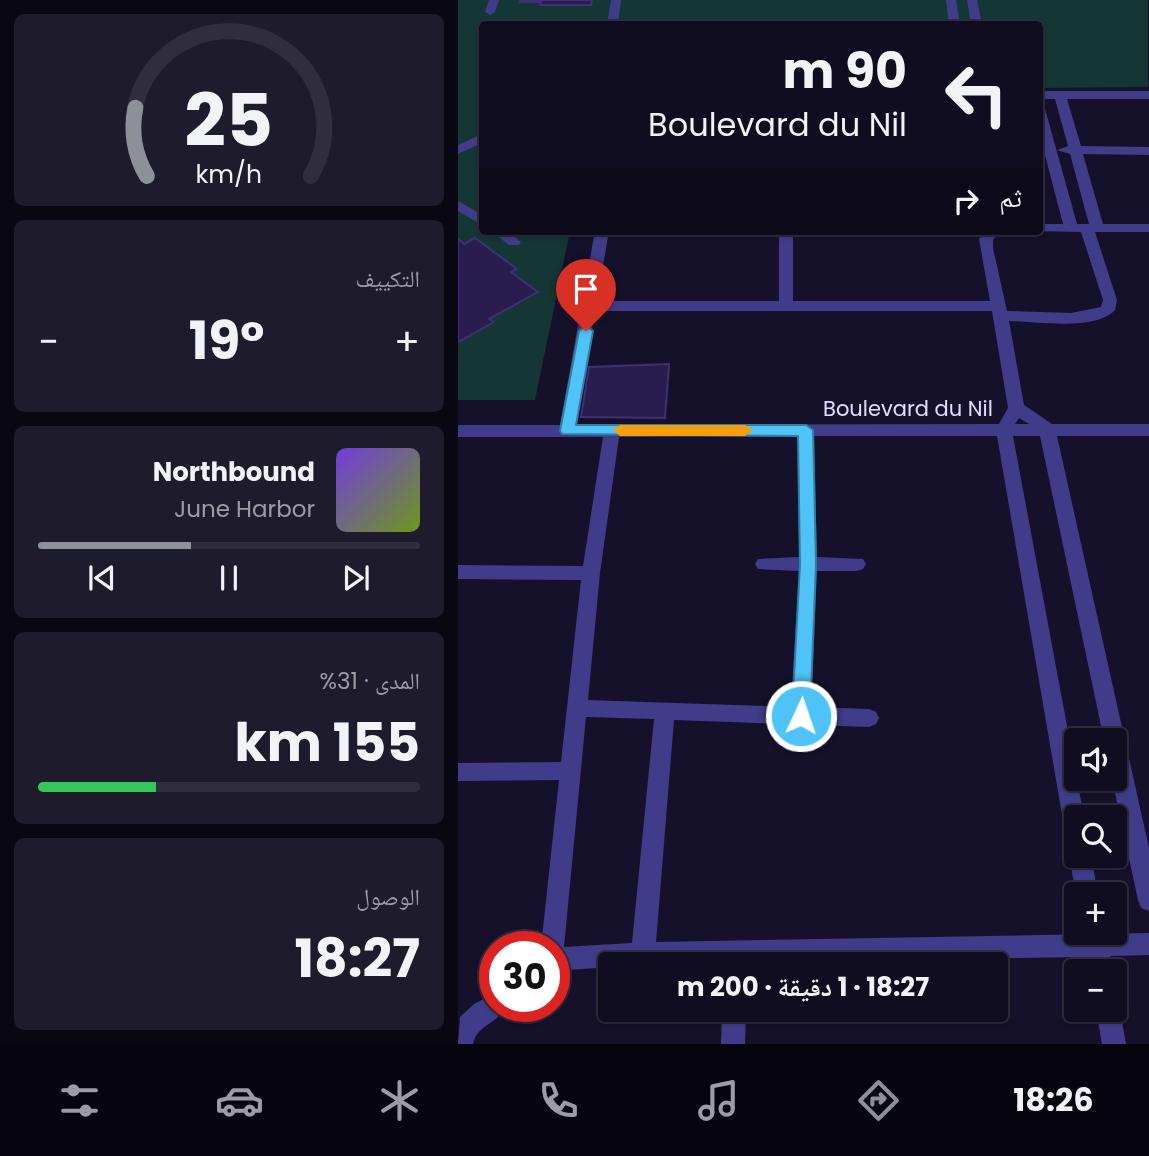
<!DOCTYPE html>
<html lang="ar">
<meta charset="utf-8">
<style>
body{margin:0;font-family:Poppins,"Noto Naskh Arabic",sans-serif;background:#1e1b2d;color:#f1f3f6;direction:rtl;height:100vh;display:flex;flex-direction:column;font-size:26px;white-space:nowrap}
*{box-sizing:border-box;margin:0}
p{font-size:23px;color:#9c9ca5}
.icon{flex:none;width:38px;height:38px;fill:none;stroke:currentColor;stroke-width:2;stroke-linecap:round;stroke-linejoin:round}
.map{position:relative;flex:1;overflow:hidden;direction:ltr}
.details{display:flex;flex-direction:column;gap:14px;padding:14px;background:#090712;width:458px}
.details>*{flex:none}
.top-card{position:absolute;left:21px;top:21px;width:564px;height:214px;border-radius:7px;box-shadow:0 2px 5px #0004,0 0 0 2px #302d3e;direction:rtl;background:#100d20;color:#f1f3f6;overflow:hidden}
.tools{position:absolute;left:606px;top:728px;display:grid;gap:14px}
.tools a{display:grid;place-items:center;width:63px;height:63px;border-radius:7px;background:#100d20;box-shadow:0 2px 5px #0004,0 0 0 2px #302d3e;font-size:35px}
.speed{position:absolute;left:21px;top:931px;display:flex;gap:14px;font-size:35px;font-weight:700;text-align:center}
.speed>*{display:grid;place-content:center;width:91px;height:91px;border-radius:50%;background:#100d20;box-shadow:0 2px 5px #0004,0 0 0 2px #302d3e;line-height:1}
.speed .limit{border:10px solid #d22;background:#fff;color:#111}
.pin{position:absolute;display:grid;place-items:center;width:60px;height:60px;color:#fff;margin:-72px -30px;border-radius:50% 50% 50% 0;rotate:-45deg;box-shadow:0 0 7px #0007}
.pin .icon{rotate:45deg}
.me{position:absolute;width:77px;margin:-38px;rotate:3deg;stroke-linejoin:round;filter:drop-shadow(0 0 5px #0008)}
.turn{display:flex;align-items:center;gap:24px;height:147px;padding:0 21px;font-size:32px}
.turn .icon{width:91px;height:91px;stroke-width:2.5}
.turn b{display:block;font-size:49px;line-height:60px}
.then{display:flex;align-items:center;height:66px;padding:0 21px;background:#0003;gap:14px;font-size:26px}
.big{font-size:52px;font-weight:700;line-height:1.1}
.details .card{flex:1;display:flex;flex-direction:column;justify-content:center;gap:10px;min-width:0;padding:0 24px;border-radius:10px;background:#1e1b2d}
.details .dial{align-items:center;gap:0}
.dial svg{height:182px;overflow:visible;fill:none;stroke:#302d3e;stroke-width:7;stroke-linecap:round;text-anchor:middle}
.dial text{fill:#f1f3f6;stroke:none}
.song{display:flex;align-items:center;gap:21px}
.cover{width:84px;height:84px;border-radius:10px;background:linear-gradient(135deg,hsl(260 70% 55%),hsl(80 70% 35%))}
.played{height:7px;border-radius:4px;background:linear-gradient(90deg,#8c9099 40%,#302d3e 40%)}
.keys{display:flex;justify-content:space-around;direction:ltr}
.heat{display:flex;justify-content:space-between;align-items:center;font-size:38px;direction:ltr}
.charge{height:10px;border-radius:5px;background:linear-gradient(90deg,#34c759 31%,#302d3e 0)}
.trip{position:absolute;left:140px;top:952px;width:410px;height:70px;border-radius:7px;background:#100d20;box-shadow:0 2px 5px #0004,0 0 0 2px #302d3e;font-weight:700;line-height:70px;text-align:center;direction:rtl}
.dock{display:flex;height:112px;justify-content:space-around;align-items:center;background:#06050d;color:#9c9ca5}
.dock .icon{width:49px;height:49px}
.dock .current{color:#8c9099}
.dock b{font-size:32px;color:#f1f3f6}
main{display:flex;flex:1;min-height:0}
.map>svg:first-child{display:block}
.green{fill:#143635}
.building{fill:#281d4d;stroke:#3f2f79;stroke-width:2}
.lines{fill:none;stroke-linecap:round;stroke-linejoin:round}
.minor{fill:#413c8a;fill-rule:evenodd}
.route{fill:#4fc3f7;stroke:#337fa1;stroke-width:2}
.slow{fill:#f59e0b}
.labels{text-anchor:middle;stroke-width:7;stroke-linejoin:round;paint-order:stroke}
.street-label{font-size:21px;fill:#e0dbff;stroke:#16112b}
</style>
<main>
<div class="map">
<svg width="691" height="1044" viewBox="0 0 691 1044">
<rect width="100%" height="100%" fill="#16112b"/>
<polygon class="green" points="0,0 690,0 690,87 581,88 581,24 24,24 24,231 112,231 77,400 0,400"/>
<g class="building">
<polygon points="63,0 134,0 133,5 82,5 83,2 62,2"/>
<polygon points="17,238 59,269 53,272 80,292 31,319 36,322 0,342 0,239 6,244"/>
<polygon points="211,364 207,418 123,417 131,367"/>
</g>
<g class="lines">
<g class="minor">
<polygon points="31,0 41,0 37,12 32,15 27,12"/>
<polygon points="153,0 163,0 160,24 149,24"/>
<polygon points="488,0 498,0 502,24 491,24"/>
<polygon points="509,0 519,0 524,24 513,24"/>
<path d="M581,91H691V99H609L623,146L691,147V155L625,154L645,224H691V232H637L659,300L657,310C638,331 578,322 551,321L566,405L594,424H691V436H599L691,848V911L683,908L680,900L654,779H656V740H646L582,436H555L626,817H618V842L610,839L607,832L539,436H356L359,557L405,559L408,564L405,569L399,571H359L353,707L411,709L418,712L421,718L418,724L411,727L216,720L198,942L691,933V955L652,956L655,971H631L629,957L152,964V967L96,971V947H83L101,780L0,781V763L103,762L123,580L0,579V565L125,566L145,437H0V425H102L137,231H151L139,301H321V231H335V301H532L521,239L528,231H543L535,240V248L549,311L613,313L643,307L645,300L623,232L577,231H581V224H605L581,132V105L587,109L619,224H631L612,154L599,150L610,146L597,99H581ZM137,311H534L550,408L541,424L118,425ZM561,418L571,424H557ZM340,436L341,557L300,559L297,564L300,569L341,571L333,707L130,700L142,573L161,437ZM128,717L196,719L174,943L106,947Z"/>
<polygon points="24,134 24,143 0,154 0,145"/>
<polygon points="0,201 24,215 24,225 0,211"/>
<polygon points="33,231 49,231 63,242 61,245 51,245"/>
<polygon points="618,847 618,856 633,856 640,894 618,894 611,856"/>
<path d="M37,993V1006H48C42,1023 19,1024 15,1044H0L2,1017L16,1004Z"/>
<polygon points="656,1001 662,1010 668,1044 644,1044 638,1010 656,1010"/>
<polygon points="264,1010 288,1010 287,1044 263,1044"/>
</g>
</g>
<polygon class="route" points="128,326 135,331 118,425 348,425 355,430 358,564 352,716 349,721 343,723 337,721 334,716 342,564 340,436 104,434 102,431 121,331"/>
<polygon class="slow" points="162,425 287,425 295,430 287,436 162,436 155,430"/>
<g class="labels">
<g class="street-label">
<text x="450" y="416">Boulevard du Nil</text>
</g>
</g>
</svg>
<div class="tools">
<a><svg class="icon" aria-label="sound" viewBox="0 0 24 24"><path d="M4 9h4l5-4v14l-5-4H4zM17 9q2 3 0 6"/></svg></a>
<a><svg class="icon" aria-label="search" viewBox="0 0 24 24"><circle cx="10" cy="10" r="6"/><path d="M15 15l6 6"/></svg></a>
<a>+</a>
<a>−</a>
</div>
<div class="speed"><div class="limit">30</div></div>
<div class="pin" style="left:128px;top:331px;background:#d93025"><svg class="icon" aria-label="arrive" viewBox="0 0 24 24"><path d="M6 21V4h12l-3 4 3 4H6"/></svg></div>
<svg class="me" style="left:343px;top:716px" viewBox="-20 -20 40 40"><circle r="17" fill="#4fc3f7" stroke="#fff" stroke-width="3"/><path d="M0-11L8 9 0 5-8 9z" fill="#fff"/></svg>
<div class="trip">18:27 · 1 دقيقة · 200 m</div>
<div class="top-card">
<div class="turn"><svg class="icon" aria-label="left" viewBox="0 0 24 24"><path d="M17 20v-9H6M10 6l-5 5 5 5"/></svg><div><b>90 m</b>Boulevard du Nil</div></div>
<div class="then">ثم<svg class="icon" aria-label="right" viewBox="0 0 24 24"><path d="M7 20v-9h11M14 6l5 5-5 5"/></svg></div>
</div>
</div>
<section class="details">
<div class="card dial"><svg viewBox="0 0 100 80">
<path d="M14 69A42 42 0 1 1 86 69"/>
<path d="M14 69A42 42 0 0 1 9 39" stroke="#8c9099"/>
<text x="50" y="56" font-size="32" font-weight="700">25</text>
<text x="50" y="72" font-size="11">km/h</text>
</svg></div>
<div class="card"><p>التكييف</p>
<div class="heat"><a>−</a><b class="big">19°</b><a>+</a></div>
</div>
<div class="card">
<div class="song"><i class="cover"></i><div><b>Northbound</b><p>June Harbor</p></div></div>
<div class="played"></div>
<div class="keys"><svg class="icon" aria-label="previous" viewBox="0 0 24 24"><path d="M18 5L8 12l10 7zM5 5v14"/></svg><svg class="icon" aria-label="pause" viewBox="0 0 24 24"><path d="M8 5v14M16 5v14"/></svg><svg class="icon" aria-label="next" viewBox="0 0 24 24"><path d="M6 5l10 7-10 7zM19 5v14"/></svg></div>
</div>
<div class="card"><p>المدى · 31%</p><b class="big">155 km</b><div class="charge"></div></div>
<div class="card"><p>الوصول</p><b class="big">18:27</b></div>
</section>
</main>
<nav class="dock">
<b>18:26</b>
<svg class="icon current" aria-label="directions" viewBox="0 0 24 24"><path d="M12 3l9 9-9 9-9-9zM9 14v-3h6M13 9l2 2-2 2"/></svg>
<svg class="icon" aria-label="music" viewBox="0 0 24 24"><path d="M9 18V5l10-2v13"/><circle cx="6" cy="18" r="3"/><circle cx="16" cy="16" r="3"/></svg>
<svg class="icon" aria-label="phone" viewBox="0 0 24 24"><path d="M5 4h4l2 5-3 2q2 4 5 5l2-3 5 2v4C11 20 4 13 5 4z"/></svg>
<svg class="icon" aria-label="climate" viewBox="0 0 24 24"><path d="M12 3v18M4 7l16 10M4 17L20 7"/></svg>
<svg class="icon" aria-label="car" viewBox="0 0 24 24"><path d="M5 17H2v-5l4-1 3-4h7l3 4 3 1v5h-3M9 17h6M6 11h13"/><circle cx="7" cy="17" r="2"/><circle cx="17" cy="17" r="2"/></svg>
<svg class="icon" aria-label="filters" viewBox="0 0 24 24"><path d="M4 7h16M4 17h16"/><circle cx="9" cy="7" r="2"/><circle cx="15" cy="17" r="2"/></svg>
</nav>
